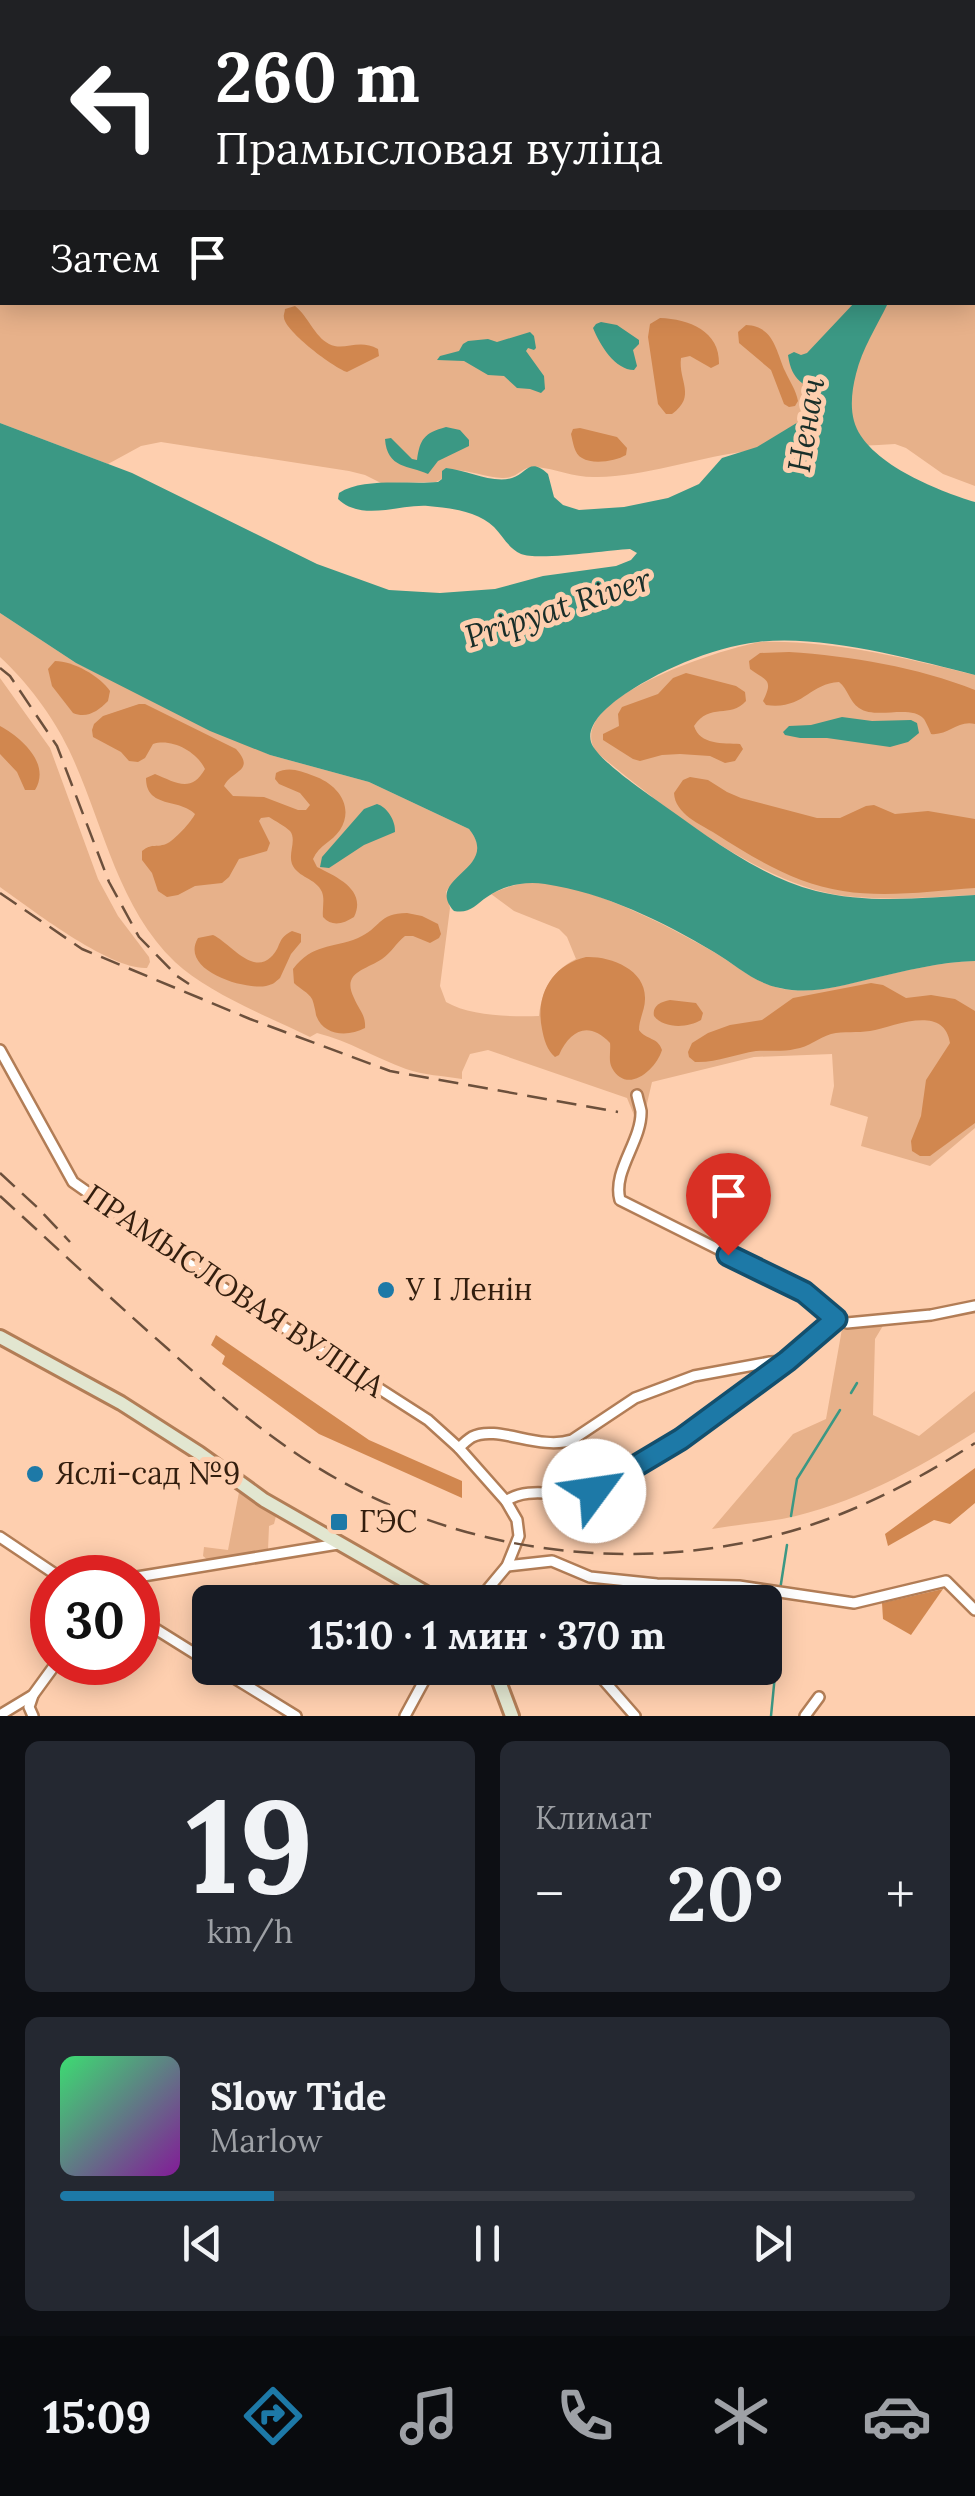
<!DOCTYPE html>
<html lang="ru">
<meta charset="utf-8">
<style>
body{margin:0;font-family:Lora,serif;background:#242831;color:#f1f3f6;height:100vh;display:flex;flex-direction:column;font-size:38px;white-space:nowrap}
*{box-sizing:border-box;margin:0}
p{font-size:32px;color:#9ea1a6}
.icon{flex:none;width:55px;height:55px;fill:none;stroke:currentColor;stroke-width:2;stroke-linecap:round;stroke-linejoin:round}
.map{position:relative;height:1716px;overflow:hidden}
.sheet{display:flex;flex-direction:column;gap:25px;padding:25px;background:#0d0f14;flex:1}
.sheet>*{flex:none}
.guide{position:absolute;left:0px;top:0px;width:975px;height:305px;box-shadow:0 5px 25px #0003;background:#202124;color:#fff;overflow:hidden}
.speed{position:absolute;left:30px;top:1555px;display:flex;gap:20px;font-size:50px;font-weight:700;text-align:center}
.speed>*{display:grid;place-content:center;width:130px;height:130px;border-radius:50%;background:#171b24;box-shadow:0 5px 25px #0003;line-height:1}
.speed .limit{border:15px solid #d22;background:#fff;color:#111}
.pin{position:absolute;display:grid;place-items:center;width:85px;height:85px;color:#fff;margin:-102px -42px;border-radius:50% 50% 50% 0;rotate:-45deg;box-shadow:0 0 10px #0007}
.pin .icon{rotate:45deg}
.me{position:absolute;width:110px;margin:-55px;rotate:59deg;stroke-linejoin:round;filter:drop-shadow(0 0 8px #0008)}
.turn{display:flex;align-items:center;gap:35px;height:210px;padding:0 50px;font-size:45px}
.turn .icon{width:130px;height:130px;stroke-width:2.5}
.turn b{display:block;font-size:70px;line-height:85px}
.then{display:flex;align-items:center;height:95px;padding:0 50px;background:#0003;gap:20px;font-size:38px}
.big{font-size:75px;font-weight:800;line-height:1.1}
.sheet .card{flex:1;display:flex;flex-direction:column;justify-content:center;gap:15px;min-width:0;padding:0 35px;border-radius:15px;background:#242831}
.sheet .dial{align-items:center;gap:0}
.dial b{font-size:130px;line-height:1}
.song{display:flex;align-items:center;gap:30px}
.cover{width:120px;height:120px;border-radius:15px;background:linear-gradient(135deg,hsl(140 70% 55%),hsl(290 70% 35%))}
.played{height:10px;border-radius:5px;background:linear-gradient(90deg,#1d79a7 25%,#363941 25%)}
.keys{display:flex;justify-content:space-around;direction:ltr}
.heat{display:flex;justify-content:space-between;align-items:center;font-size:55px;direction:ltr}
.sheet .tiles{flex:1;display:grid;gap:25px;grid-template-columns:1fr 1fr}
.card:last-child{grid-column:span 2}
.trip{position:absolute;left:192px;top:1585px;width:590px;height:100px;border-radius:15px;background:#171b24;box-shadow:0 5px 25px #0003;font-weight:800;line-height:100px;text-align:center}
.tab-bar{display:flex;height:160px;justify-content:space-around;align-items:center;background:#090b0e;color:#9ea1a6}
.tab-bar .icon{width:70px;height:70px}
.tab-bar .on{color:#1d79a7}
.tab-bar b{font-size:45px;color:#f1f3f6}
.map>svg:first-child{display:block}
.green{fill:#e7b18a;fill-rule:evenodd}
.forest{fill:#d1874f}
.water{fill:#3b9884}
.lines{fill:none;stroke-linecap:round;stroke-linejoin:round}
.stream{stroke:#3b9884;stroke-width:2.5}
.street-casing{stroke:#b27d56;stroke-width:14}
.secondary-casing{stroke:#b27d56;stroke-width:18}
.street{stroke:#fff;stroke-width:9}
.secondary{stroke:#e2e6d0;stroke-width:12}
.rail{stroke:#6c503c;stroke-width:2.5;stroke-dasharray:20 10;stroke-linecap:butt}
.route-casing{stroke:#134f6d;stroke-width:25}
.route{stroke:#1d79a7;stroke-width:18}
.poi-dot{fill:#1d79a7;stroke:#fecfaf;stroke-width:4}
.labels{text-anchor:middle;stroke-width:10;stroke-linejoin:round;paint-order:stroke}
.poi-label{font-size:30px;fill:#331e0e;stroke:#fecfaf;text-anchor:start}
.street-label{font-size:30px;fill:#331e0e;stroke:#fecfaf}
.water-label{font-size:32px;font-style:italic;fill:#192e29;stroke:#fecfaf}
</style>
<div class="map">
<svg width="975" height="1716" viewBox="0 0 975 1716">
<rect width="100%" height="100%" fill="#fecfaf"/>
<g class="green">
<path d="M0,0H975V486L943,474L906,448L895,444C844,448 791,445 741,452C693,459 645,476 597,477C575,478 557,469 536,467C522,465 519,479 502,478C482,477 460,466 442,472V479L436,482L381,483L365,475L349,471L161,442L141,446L108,464L0,423ZM2,2H972V302H2Z"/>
<path d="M0,613L76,663L270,755L369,782L469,829C494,860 458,870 446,892L450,908L440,986L446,1002C470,1016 511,1017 539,1016C542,989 552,971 576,959L567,937L559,929L514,911L491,894C502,889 514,884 527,883C579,879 667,925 712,951C735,964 753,982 779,988C809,995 839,986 869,979C904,971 939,962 975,961V1128L930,1166L861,1146L868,1117L830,1105L834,1086L832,1054L754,1057L652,1082L642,1125L635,1126L634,1115L627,1098L488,1050L470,1054L462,1072V1079C444,1076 423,1075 406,1069C375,1058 350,1041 317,1033L310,1037C269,1017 208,993 175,962C116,905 103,821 69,750C53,716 27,682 0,657Z"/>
<path d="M760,642C833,640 904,658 975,675V895C932,897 888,901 845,896C760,886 661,805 596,752C561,698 725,648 760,642Z"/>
<path d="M0,678L50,748L98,879L118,916L149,957L150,962L147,968C110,970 31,909 0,887Z"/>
<path d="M884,1324L875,1339L873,1415L919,1436L975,1391V1432C916,1470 852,1505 782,1519C759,1523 735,1525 712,1529L793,1434L826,1419L842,1329H857Z"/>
<polygon points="240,1487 277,1512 274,1524 269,1526 268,1550 209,1561 203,1556 204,1547 228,1550"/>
</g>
<g class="forest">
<path d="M295,306C308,316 314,336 329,344C344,352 358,338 378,349L379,356L347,372C334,368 286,332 284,318C283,315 285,312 285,309Z"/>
<path d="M660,318C689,319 720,331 719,364L711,368L690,356L681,358C678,381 697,396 672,414H666L658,404L648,337L650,324Z"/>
<path d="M746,325C774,326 776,351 785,371C790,382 796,390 798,401L795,406L789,407L784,404L771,370L739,343L738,332Z"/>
<path d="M580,428L617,437L627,448L626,455C616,461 593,465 582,458C574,454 573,442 571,434L573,429Z"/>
<path d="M789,652C851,656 917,667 975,690V724C957,720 948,736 931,734C931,733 925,720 924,719C911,704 876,720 859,708C849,701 848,689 839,682C808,684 804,710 766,705L763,701C774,679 766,681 750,669L749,661L760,653Z"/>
<path d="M55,661C73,661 100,676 110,691L108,701C98,711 87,719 73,713L52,686L48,669Z"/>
<path d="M686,673L736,686L745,692L746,701C730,719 710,702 694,726C700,745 723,743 740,744L743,749L735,761L725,763L710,756L680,754L662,755L640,761L633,759L603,740V734L619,726L618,714L622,707L658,694L673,678Z"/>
<path d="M139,704H145L236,749C256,771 232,770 224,786L233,796L264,797L298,810H306L310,805L300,793L279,784L275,779L276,773C289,766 300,771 314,776C337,784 355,806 340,830C332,842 319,845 313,859L317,867C337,877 367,890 354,917C343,924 332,927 323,917C322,909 325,900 322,892C316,878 298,878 292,864C288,853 297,840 290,831C285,826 275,821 269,817L261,818L259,821L270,843L267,851L239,859L229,877L222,883L195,886L178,895L167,897L158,891L152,873L142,860V851C152,843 155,848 166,844C174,841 192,821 195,814C180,798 146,809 146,778L155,774C175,782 191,794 205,769C197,752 172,738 153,744L145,758L138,762L129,761L121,752L93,737L92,730L94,724L103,716Z"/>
<path d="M0,726C22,738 51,764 35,790H25L17,772L0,754Z"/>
<path d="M690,777L708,780L727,792L741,798L817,818H840L866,806L874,805L895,814L928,811L975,819V888C932,891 886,898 843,891C796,884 755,859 716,834C700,824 675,814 674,793L683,780Z"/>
<path d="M407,913L422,916L438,924L441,934L439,938L430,943L413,936H405C396,943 391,953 382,959C366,970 341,972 354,998C359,1010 366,1015 365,1028C348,1037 323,1036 316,1015C316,1013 313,1000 312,999C309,993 299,988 294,983L293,969C313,943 331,949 358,938C381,928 378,913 407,913Z"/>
<path d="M292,931L301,934V942L291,954L280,978C274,983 274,984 266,986C243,990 179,970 198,938L213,935C228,941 252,976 271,957C282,947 276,939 292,931Z"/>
<path d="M586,957C610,956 646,969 645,999C645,1010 639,1019 639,1030C646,1040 658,1037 662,1050C656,1070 627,1095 612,1068C608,1061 611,1050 610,1043C588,1020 570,1031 559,1055L555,1057C547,1050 544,1040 542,1029C535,995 552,965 586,957Z"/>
<path d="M871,983L883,985L906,998L931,995L955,999L975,1011V1123L930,1156H920L912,1151L911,1141L921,1116L926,1080L950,1043C944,1003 893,1027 870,1031C857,1033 844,1031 831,1034C818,1038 809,1047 795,1049C783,1052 769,1050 756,1051C736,1054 716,1063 695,1062L689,1057L688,1052L692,1043L708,1033L730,1025L762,1020L793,998Z"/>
<path d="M670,1000L696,1003L703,1013L701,1020C688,1028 664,1029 654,1016C652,1006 660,1002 670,1000Z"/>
<polygon points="216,1335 369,1440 462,1481 462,1498 319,1434 222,1364 225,1356 211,1345"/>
<polygon points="975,1468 975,1503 950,1524 934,1520 888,1546 885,1534"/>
<polygon points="943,1589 911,1635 883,1619 882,1603"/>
</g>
<g class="water">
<path d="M855,302L888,303C877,326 862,349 856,374C852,389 850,407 854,421C865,462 938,491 975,502V675C913,659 821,634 758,642C710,648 657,671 618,699C606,708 586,725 591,742C595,757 638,787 652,797C702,832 755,875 816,891C867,904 923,898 975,895V961C939,962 905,971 870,979C840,986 811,995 780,988C754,983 736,965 714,952C662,921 605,893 545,884C525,881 504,885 487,897C475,905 470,914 454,911C423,877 502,870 469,829L369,782L270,755L210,731L76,663L0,613V423L132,473L317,564L389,590L440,593L495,589L543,576L616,566L631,560L637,553L630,549C607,550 539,561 521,554C508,548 503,536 494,527C478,511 449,508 428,506C399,504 362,522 338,499L339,493C364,477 409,485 438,482L442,479V471L446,468C466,470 493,484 512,478C528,473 529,457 548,474L554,497L563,505L579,510L624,507L668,498L699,484L722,458L757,447L818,410L819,398C804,381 792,383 788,355L794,352L801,355L807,353Z"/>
<path d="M601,322L617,325L639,340V344L633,350L637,366L634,370C615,370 600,345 593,328L596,324Z"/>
<polygon points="530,332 534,336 536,348 534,350 528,348 526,351 544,376 545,389 541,393 530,389 517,388 504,376 488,375 464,361 437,360 440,356 459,351 463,344 468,341 488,339 497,342"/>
<path d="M446,427L460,430L469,440V446L438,461L428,474C409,465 387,469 385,439L391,438L412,459L417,460C420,439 424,433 446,427Z"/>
<polygon points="842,717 872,721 911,720 917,723 919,733 908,742 890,747 827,738 800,738 785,735 783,732 789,726 811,725"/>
<path d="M377,804C387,807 396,821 395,832L364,845L329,868L320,867L322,857L364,809Z"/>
</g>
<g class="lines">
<g class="stream">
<polyline points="851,1393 857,1383"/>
<polyline points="791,1516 797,1479 840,1410"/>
<polyline points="780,1590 787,1545"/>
<polyline points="771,1716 777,1654 779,1598"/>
</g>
<g class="street-casing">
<g id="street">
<polyline points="0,1050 73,1182 235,1296 428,1420 459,1448 506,1501 517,1520 519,1536 507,1566 477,1602"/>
<path d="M637,1095C638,1100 640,1106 641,1111C642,1141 612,1171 620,1200L804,1292L836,1319L847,1323L931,1315L975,1306"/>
<path d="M459,1448C463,1444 467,1440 472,1437C497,1424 539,1451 572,1440L635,1398L694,1376L770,1362L787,1361"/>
<path d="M506,1501C531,1483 569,1502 597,1489C613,1482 628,1471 643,1461C712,1420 775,1371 836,1319"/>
<polyline points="0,1537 61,1578"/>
<polyline points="507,1566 552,1561 590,1577 657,1584 739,1586 854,1603 946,1581 975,1610"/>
<polyline points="131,1578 338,1544"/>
<polyline points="138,1618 210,1663"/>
<polyline points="218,1668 296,1716"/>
<polyline points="593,1668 635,1716"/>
<polyline points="33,1695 29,1707 33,1716"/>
<polyline points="0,1715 33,1695 57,1662"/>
<polyline points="405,1716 431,1668"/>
<polyline points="805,1716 819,1697"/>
</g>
</g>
<g class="secondary-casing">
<g id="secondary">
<polyline points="0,1337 121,1403 199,1453 264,1500 442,1602"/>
<polyline points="494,1668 512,1716"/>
</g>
</g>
<use href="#street" class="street"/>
<use href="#secondary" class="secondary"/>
<g class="rail">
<polyline points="0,668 10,676 57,746 109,882 139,937 177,976 189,984"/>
<polyline points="0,893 82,949 250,1019 390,1071 618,1112"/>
<polyline points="0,1173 38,1208 70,1242"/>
<path d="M0,1196C56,1247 111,1299 168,1349C208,1385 247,1420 291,1450C448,1560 663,1585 841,1514C888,1495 932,1471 975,1443"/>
</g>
</g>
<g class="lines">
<g class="route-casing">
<polyline id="route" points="594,1491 681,1439 787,1361 836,1319 804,1292 728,1255"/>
</g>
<use href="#route" class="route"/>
</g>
<g class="poi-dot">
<circle cx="386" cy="1290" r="10"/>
<circle cx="35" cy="1474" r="10"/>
<rect x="329" y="1512" width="20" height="20" rx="5"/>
</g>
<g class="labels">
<g class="poi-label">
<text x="406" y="1300">У І Ленін</text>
<text x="55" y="1484">Яслі-сад №9</text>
<text x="359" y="1532">ГЭС</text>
</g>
<g class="street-label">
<text transform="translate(234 1291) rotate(34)" y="10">ПРАМЫСЛОВАЯ ВУЛІЦА</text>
</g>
<g class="water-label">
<text transform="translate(806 425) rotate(-81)" y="11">Ненач</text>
<text transform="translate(558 608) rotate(-18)" y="11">Pripyat River</text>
</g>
</g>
</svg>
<div class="speed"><div class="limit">30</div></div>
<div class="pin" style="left:728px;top:1255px;background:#d93025"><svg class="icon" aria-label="arrive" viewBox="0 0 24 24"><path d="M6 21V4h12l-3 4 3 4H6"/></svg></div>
<svg class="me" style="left:594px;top:1491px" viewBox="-20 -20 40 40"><circle r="19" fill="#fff"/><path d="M0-13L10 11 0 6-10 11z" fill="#1d79a7"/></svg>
<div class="trip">15:10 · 1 мин · 370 m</div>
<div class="guide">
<div class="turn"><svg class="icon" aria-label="left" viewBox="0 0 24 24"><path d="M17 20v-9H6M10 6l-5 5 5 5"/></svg><div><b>260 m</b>Прамысловая вуліца</div></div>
<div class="then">Затем<svg class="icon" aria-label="arrive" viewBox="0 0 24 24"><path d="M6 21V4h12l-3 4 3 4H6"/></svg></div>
</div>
</div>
<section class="sheet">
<div class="tiles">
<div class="card dial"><b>19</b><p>km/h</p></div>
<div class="card"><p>Климат</p>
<div class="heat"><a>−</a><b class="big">20°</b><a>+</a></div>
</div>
<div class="card">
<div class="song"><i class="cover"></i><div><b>Slow Tide</b><p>Marlow</p></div></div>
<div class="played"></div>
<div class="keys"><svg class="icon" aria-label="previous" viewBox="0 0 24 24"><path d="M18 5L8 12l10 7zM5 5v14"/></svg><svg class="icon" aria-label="pause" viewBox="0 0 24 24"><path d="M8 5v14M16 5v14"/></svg><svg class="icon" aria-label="next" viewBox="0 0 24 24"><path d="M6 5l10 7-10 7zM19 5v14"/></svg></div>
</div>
</div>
</section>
<nav class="tab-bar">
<b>15:09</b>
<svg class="icon on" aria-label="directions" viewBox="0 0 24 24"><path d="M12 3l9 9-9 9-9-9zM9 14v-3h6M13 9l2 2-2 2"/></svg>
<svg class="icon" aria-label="music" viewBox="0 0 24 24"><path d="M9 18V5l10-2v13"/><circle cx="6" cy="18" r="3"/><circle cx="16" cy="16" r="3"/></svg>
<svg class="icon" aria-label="phone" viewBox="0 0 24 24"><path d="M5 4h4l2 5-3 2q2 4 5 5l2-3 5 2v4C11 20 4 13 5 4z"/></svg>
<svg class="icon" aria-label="climate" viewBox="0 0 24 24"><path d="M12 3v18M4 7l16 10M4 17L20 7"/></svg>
<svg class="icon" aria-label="car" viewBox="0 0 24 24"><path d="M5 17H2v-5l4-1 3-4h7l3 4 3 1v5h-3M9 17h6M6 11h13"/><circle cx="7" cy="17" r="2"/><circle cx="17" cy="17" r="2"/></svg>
</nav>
